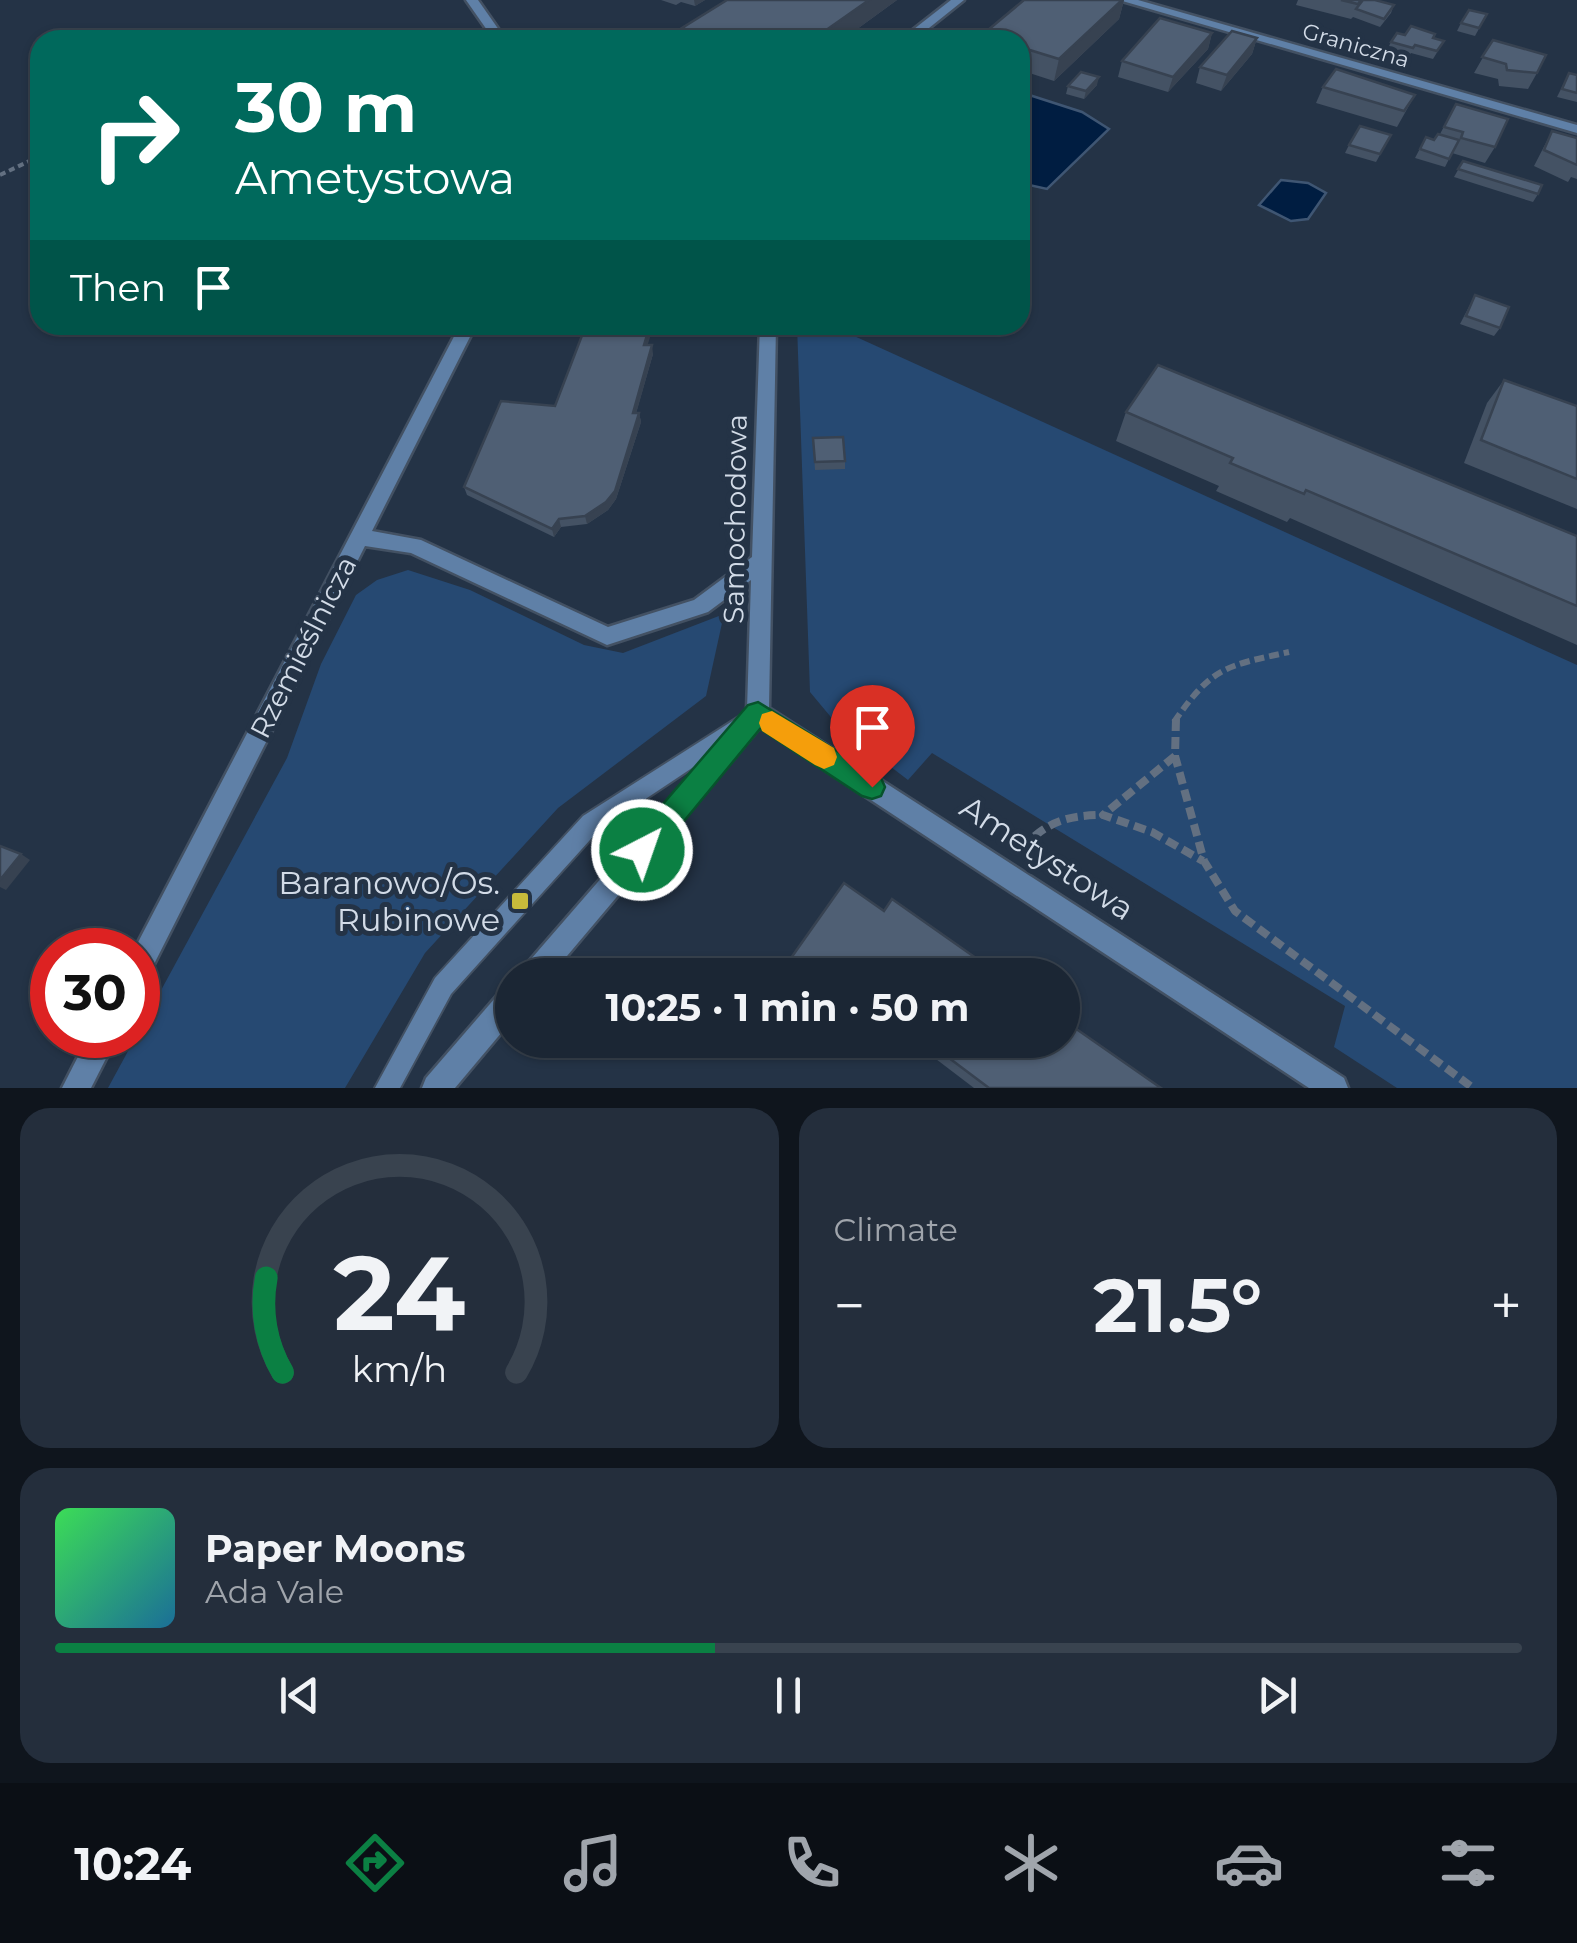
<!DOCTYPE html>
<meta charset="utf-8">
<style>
body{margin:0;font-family:Montserrat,sans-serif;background:#242e3c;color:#f1f3f6;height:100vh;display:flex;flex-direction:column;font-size:38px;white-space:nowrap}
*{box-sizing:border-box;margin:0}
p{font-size:32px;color:#a0a5ac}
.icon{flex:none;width:55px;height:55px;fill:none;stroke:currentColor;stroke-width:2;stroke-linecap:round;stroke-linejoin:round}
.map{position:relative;height:1088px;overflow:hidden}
.side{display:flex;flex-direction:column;gap:20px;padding:20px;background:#0f151d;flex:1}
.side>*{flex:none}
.hud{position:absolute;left:30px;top:30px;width:1000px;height:305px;border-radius:30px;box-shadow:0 2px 8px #0004,0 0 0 2px #39434f;background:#00695c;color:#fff;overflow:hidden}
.speed{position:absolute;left:30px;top:928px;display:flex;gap:20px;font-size:50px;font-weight:700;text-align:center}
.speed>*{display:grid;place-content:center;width:130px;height:130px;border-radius:50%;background:#1b2634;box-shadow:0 2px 8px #0004,0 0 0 2px #39434f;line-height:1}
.speed .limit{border:15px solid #d22;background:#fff;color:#111}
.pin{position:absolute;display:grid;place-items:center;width:85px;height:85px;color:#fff;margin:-102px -42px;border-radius:50% 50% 50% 0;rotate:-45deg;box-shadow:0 0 10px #0007}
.pin .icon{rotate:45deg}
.me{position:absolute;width:110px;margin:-55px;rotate:41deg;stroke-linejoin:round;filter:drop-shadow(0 0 8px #0008)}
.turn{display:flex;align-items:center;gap:35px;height:210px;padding:0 40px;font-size:45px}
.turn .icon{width:130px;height:130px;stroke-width:2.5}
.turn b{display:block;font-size:70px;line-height:85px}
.then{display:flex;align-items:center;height:95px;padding:0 40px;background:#0003;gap:20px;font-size:38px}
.big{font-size:75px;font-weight:700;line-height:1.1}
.side .tile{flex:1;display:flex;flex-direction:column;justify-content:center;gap:15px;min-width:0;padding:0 35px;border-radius:30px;background:#242e3c}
.side .dial{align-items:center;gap:0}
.dial svg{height:260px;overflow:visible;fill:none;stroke:#39434f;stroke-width:7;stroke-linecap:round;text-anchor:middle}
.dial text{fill:#f1f3f6;stroke:none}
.song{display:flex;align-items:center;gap:30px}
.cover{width:120px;height:120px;border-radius:15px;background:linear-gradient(135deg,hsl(130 70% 55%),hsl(200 70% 35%))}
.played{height:10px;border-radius:5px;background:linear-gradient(90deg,#0b8043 45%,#39434f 45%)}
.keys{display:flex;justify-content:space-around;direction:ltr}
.heat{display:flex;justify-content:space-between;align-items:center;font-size:55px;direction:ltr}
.side .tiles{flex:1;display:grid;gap:20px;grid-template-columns:1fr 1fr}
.tile:last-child{grid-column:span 2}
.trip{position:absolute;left:495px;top:958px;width:585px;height:100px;border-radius:50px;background:#1b2634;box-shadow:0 2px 8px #0004,0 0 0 2px #39434f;font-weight:700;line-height:100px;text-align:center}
.tab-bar{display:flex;height:160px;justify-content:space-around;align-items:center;background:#0b0f15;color:#a0a5ac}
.tab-bar .icon{width:70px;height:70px}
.tab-bar .active{color:#0b8043}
.tab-bar b{font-size:45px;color:#f1f3f6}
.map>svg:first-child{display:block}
.green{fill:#264972}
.water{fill:#001d41;stroke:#3f5673;stroke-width:2.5}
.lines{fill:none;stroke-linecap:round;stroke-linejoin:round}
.service-casing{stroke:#435163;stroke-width:4}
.minor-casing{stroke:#435163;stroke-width:5}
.path-far2{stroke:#637081;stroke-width:4;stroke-dasharray:6 4;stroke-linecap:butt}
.path-far1{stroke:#637081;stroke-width:6;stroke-dasharray:10 5;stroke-linecap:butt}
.path{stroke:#637081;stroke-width:8;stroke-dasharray:12 6;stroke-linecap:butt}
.service{fill:#5f80a7;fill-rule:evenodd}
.minor{fill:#5f80a7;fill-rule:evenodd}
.wall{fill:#445264}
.shaded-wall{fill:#374251}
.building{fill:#4f5f74;stroke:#374251;stroke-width:2.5}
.route{fill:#0b8043;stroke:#07532c;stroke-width:2.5}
.slow{fill:#f59e0b}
.poi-dot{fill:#c7bb3b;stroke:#243346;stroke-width:4}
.labels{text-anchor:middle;stroke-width:10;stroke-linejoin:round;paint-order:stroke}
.far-street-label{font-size:22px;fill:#d2dbe7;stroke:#243346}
.street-label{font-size:28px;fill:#d2dbe7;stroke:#243346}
.near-street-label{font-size:32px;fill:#d2dbe7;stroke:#243346}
.near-poi-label{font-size:32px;fill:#d2dbe7;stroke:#243346;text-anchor:end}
</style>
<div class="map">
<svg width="1577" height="1088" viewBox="0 0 1577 1088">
<rect width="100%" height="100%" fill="#243346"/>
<g class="green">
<polygon points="797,325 830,325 1577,665 1577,1088 1397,1088 1334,1047 1345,1006 932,753 908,780 840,728 810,692"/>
<polygon points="408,570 470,590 584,645 623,653 724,614 706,696 558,808 425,953 345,1088 108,1088 287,758 321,664 356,595 377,580"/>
</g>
<g class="water">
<polygon points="1020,92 1082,112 1109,129 1047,189 1020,183"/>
<polygon points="1281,180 1308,183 1326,193 1308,219 1291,221 1259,205"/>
</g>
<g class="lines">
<g class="service-casing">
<polygon id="service" points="745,713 752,716 755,722 752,728 599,830 451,994 400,1088 375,1088 435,978 583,816"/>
</g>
<g class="minor-casing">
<g id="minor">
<polygon points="466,0 478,0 506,40 494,40"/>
<polygon points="951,0 964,0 914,40 900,40"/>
<polygon points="1119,0 1138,0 1577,125 1577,133"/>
<polygon points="460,325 476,325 372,531 421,540 608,627 694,600 752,557 760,325 776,325 769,708 1344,1078 1348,1088 1309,1088 760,727 551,975 521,975 525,966 747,710 751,580 708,612 607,645 411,553 365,546 147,978 138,982 138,950 134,950"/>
<polygon points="512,987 512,1020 455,1088 422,1088 426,1078 502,990"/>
<polygon points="89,1035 118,1035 91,1088 62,1088"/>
</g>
</g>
<polyline class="path-far2" points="0,175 40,156"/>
<path class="path-far1" d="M1174,722C1212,667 1225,666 1289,652"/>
<g class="path">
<polyline points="1176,719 1175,756 1204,861 1235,911 1473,1088"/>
<polyline points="1175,756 1103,815 1152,832 1203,861"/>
<path d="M1022,849C1045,822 1068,815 1103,815"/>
</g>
<use href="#service" class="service"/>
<use href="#minor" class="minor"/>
</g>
<g class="wall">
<polygon points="661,0 705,0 695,6 681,2 676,5"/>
<polygon points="727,0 897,0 842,40 683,40 682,28"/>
<polygon points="1024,0 1124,0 1119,19 1054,81 1020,70 1020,40 981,40 982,35"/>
<polygon points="1298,0 1375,0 1394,5 1391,13 1380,27 1353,17 1351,19 1296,5"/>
<polygon points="1487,14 1475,36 1457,31 1461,23"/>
<polygon points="1212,33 1208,49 1168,92 1118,77 1122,61"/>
<polygon points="1405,35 1433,38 1444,41 1433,59 1411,53 1409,56 1387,50 1391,42"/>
<polygon points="1257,38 1252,54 1221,91 1196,83 1200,67"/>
<polygon points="1493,40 1537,73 1528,89 1499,86 1498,79 1474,73"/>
<polygon points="1569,73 1577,75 1577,102 1557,97"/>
<polygon points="1097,85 1084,99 1066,94 1068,86"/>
<polygon points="1323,87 1415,95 1397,127 1316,103"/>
<polygon points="1456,104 1495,147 1485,163 1452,153 1445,167 1415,158 1426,137 1434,140 1440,134"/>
<polygon points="1552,131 1577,138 1577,179 1571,177 1568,182 1534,166"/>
<polygon points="1391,135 1376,162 1345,153 1349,145"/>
<polygon points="1463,161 1538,194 1533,202 1454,177"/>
<polygon points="1475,295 1500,328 1494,336 1460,324"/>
<polygon points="648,345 653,354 636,413 639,413 641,422 616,499 608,510 587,524 561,527 554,537 467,495 464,487 555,406"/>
<polygon points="1504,380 1577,406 1577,509 1464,463 1487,403"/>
<polygon points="1126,412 1577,536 1577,645 1290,518 1287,522 1216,491 1219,486 1116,441"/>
<polygon points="813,438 845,461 845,469 815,470"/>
<polygon points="884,911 1000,975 800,975 791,968 791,958"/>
<polygon points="911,1040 1062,1040 1161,1088 974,1088"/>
</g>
<g class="shaded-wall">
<polygon points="694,0 705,0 695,6"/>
<polygon points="869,0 897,0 842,40 812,40"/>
<polygon points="1122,0 1124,0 1119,19 1054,81 1059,59"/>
<polygon points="1212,33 1208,49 1168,92 1173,77"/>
<polygon points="1257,38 1252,54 1221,91 1227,75"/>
<polygon points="1099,77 1097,85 1084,99 1086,91"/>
<polygon points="650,325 654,325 645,353 644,345"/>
<polygon points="652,345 653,354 634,421 633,413"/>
<polygon points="639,413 641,422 616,499 608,510 587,524 585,516"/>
<polygon points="559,519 561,527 554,537 552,529"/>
<polygon points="21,854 30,860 6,890 0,887 0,880"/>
</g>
<g class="building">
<polygon points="727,0 869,0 812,40 716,40 682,28"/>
<polygon points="1024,0 1122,0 1059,59 1020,47 1020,40 997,40 982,35"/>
<polygon points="1341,0 1361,0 1358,4"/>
<polygon points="1363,0 1375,0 1394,5 1384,19 1356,9"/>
<polygon points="1469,10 1487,14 1479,28 1461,23"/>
<polygon points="1160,18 1212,33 1173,77 1122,61"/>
<polygon points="1411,26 1435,34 1433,38 1444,41 1437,51 1415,45 1413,48 1391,42 1397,33 1405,35"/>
<polygon points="1232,31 1257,38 1227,75 1200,67"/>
<polygon points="1493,40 1546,55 1537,73 1507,70 1506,64 1482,57"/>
<polygon points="1336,69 1415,95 1404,111 1323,87"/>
<polygon points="1081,72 1099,77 1086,91 1068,86"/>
<polygon points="1569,73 1577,75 1577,93 1562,89"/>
<polygon points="1456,104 1508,119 1495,147 1461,138 1463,132 1444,127"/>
<polygon points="1360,126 1391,135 1380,154 1349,145"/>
<polygon points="1552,131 1577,138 1577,165 1544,150"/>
<polygon points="1438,134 1459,140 1449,159 1420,149 1426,137 1434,140"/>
<polygon points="1463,161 1542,185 1538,194 1458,169"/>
<polygon points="1475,295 1509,307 1500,328 1466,316"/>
<polygon points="586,325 650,325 644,345 652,345 633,413 639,413 615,491 606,502 585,516 559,519 552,529 464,487 501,401 555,406"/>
<polygon points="1158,365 1577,536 1577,606 1306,490 1304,494 1230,463 1233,458 1126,412"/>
<polygon points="1504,380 1577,406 1577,479 1481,440"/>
<polygon points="843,437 845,461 815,462 813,438"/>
<polygon points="0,846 21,854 0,880"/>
<polygon points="844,883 884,911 892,899 1000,975 812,975 791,958"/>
<polygon points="1062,1019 1161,1088 989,1088 925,1040 1062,1040"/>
</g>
<polygon class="route" points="758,702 881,778 885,787 881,796 872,799 862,796 760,729 652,860 642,864 632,860 628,850 632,840 748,705"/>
<polygon class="slow" points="772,711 834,748 837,757 834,765 824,769 815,765 762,731 759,723 762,714"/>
<rect class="poi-dot" x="510" y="891" width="20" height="20" rx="5"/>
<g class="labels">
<g class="far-street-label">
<text transform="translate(1356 45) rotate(16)" y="8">Graniczna</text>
</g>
<g class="street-label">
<text transform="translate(735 519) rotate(-89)" y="10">Samochodowa</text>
<text transform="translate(303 647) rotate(-63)" y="10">Rzemieślnicza</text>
</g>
<g class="near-street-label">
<text transform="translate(1047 858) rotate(33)" y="11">Ametystowa</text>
</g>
<g class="near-poi-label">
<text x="500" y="894">Baranowo/Os.<tspan x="500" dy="37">Rubinowe</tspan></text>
</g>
</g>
</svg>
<div class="speed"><div class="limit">30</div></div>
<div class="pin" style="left:872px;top:787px;background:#d93025"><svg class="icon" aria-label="arrive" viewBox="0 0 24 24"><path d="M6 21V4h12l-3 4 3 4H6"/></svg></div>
<svg class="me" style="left:642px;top:850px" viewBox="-20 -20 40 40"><circle r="17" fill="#0b8043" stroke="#fff" stroke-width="3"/><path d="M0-11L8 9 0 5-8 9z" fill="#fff"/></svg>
<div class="trip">10:25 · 1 min · 50 m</div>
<div class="hud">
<div class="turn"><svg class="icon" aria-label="right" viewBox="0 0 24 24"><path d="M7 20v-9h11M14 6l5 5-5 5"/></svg><div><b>30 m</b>Ametystowa</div></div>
<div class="then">Then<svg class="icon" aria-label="arrive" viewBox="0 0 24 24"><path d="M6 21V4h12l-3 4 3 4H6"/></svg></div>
</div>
</div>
<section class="side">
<div class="tiles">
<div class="tile dial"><svg viewBox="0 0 100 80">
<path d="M14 69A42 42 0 1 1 86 69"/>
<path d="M14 69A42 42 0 0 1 9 40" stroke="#0b8043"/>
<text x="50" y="56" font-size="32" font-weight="700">24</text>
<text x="50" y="72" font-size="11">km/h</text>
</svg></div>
<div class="tile"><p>Climate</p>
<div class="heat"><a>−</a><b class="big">21.5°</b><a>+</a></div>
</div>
<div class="tile">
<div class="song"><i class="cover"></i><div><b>Paper Moons</b><p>Ada Vale</p></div></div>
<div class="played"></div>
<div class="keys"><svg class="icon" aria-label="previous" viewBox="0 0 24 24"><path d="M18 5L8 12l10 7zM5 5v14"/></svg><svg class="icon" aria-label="pause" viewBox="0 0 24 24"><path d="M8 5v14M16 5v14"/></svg><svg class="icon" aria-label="next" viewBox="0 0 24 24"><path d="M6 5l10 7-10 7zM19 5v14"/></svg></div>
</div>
</div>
</section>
<nav class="tab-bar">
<b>10:24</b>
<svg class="icon active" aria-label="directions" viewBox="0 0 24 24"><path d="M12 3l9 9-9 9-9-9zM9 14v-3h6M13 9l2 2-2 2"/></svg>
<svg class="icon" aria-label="music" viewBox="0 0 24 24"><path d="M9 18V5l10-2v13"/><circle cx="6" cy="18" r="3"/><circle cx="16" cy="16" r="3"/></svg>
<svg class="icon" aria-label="phone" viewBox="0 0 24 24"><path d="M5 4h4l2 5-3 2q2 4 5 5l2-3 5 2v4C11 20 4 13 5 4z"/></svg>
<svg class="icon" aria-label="climate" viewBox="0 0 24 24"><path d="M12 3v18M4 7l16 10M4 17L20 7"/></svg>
<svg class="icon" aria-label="car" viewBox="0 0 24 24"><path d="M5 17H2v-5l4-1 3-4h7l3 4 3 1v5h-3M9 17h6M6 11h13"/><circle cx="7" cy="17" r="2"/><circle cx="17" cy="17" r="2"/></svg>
<svg class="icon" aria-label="filters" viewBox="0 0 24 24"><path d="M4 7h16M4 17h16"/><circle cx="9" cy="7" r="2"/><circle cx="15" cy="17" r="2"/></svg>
</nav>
